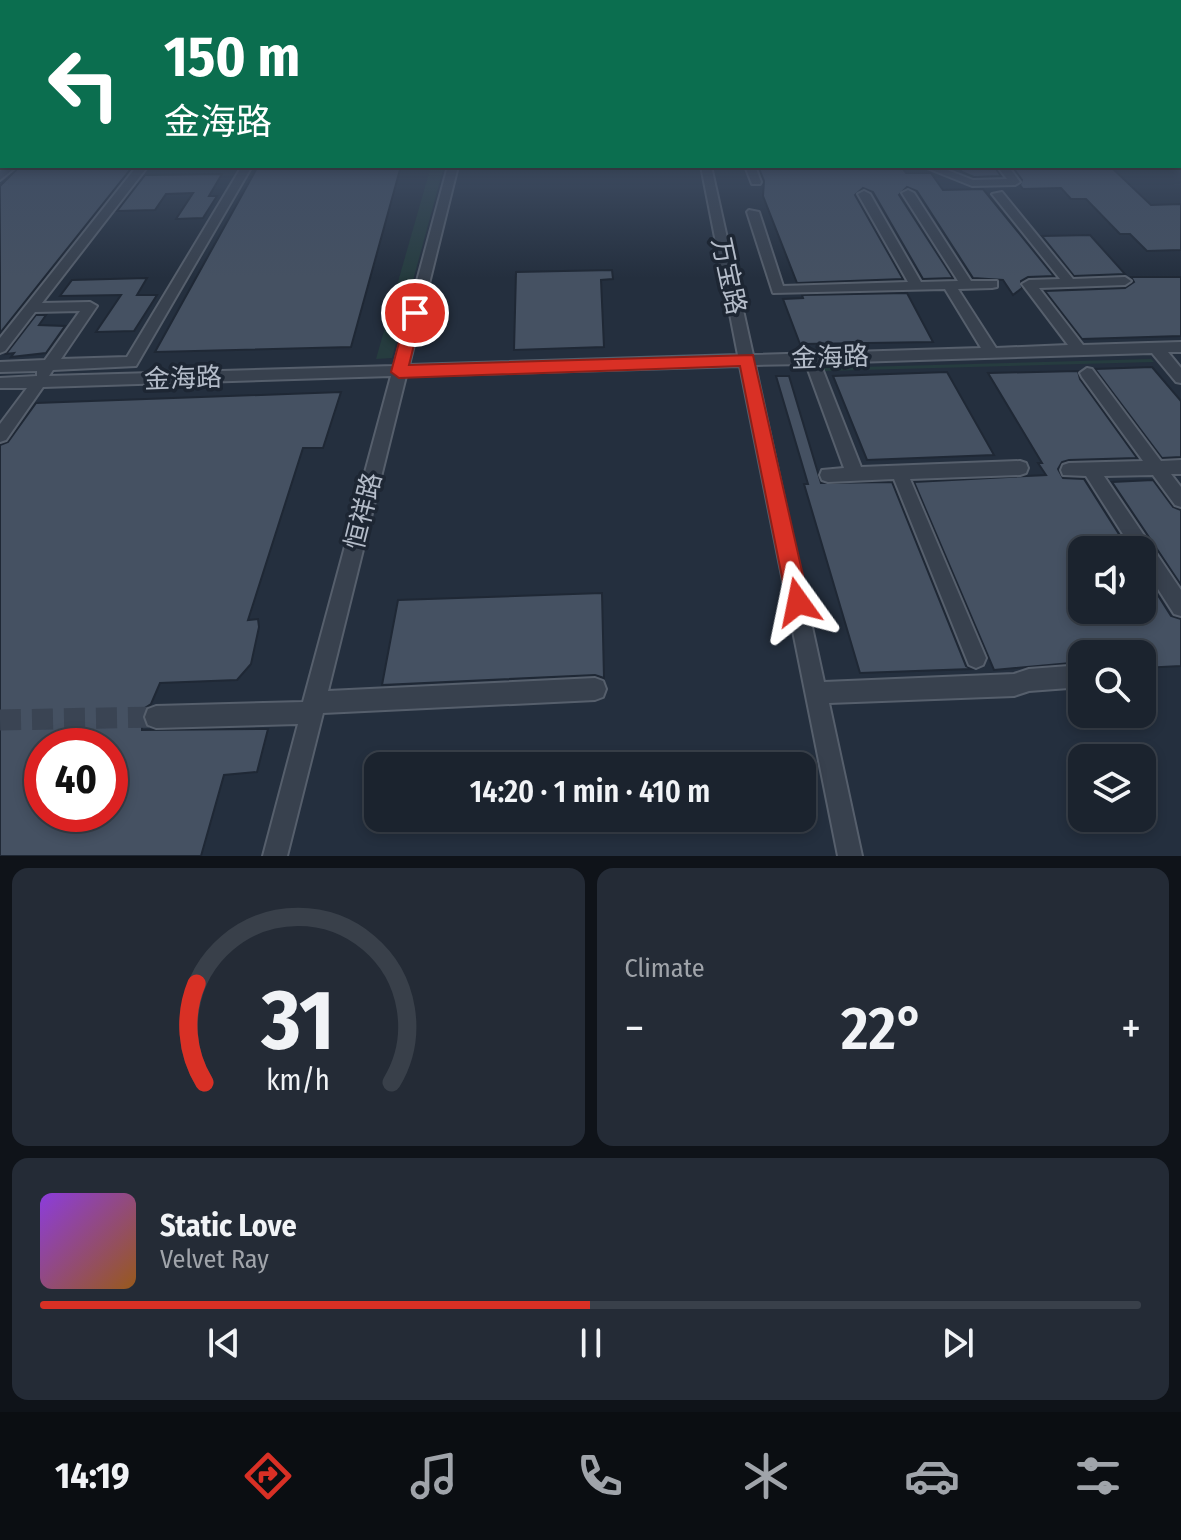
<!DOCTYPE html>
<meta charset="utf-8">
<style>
body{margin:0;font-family:"Fira Sans Condensed","Noto Sans SC",sans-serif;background:#242b36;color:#f1f3f6;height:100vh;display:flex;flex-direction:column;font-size:30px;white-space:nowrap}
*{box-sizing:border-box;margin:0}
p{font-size:26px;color:#a0a4aa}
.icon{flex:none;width:44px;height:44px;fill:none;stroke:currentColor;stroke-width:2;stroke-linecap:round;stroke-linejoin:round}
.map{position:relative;height:856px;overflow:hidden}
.panel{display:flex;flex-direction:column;gap:12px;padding:12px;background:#0f1319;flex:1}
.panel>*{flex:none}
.banner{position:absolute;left:0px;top:0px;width:1182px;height:168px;box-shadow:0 4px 12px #0003,0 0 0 2px #39404a;background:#0b6e4f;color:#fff;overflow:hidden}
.fabs{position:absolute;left:1068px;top:536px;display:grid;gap:16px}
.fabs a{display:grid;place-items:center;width:88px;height:88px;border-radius:16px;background:#1b232e;box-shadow:0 4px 12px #0003,0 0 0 2px #39404a;font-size:40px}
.speed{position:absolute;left:24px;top:728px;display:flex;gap:16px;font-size:40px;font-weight:700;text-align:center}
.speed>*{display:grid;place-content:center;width:104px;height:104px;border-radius:50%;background:#1b232e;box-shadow:0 4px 12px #0003,0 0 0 2px #39404a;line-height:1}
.speed .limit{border:12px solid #d22;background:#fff;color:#111}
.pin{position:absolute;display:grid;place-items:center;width:68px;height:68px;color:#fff;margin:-34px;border:4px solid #fff;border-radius:50%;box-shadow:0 2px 8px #0007}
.me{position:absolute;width:88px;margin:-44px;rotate:348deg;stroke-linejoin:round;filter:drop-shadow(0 0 6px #0008)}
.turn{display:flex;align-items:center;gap:28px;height:168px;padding:0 32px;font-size:36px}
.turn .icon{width:104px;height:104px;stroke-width:2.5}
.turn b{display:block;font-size:56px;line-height:68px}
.big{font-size:60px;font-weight:600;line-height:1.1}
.panel .card{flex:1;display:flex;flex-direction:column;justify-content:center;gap:12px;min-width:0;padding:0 28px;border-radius:16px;background:#242b36}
.panel .dial{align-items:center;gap:0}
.dial svg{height:208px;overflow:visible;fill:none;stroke:#39404a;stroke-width:7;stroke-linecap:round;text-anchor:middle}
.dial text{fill:#f1f3f6;stroke:none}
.song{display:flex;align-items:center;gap:24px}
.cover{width:96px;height:96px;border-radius:12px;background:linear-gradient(135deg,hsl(270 70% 55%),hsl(30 70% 35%))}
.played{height:8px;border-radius:4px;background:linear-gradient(90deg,#d93025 50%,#39404a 50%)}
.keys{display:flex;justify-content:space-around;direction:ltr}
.heat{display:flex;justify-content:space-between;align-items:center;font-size:44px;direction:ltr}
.panel .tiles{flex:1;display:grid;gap:12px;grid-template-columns:1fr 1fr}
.card:last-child{grid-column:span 2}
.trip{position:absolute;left:364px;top:752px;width:452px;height:80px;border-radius:16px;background:#1b232e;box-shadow:0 4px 12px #0003,0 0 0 2px #39404a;font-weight:600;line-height:80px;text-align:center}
.tab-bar{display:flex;height:128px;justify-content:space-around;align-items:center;background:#0b0e12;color:#a0a4aa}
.tab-bar .icon{width:56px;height:56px}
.tab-bar .selected{color:#d93025}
.tab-bar b{font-size:36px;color:#f1f3f6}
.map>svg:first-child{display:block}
.green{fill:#263c3f}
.building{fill:#455162;stroke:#1f2835;stroke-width:2;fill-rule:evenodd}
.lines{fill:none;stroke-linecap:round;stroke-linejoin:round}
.minor-tunnel{stroke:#3a4453;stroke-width:21;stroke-dasharray:21 11;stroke-linecap:butt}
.minor-casing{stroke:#565f6c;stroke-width:4}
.minor{fill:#38414e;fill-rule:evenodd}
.route{fill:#d93025;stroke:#8d1f18;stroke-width:2}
.labels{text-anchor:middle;stroke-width:7;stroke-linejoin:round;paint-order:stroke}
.street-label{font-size:26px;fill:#b4bcc9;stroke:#1d2633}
</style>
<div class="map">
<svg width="1181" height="856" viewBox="0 0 1181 856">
<rect width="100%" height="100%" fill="#242f3e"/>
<g class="green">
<polygon points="431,166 444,166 392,358 376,359"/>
<polygon points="1151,359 1154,362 824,371 823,368"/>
</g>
<g class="building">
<polygon points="20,166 133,166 0,333 0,186"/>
<polygon points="258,166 401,166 351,347 155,352"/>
<polygon points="758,166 901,166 906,173 931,173 943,190 983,189 1054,276 1028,277 1021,281 1022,288 1013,295 1003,280 973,278 917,191 907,187 899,195 953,278 923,279 873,192 863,188 855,195 903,279 797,283 763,196 764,181"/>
<polygon points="957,166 994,166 1001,176 974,177 962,172"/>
<polygon points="1012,166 1110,166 1151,205 1181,204 1181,250 1147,251 1130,234 1120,234 1086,199 1071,199 1061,188 1023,189 1020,185 1022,180"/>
<polygon points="222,174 209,196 217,196 203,218 176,219 193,193 166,194 155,210 117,211 145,175"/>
<polygon points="1090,235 1125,274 1074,276 1042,236"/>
<polygon points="612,270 613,279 601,280 604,347 514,350 516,272"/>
<polygon points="1131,277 1181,277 1181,336 1082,339 1045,291 1125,288 1134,282"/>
<polygon points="147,278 137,295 157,295 134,331 96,332 121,295 60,296 72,280"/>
<polygon points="907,293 933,342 800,344 783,299 803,298 802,295"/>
<polygon points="36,315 46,315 39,325 65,326 46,353 11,357 14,353 6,354"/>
<polygon points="1152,367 1181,401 1181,457 1162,458 1095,369"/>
<polygon points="1078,371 1080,379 1137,458 1069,460 1062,462 1058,469 1063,478 1084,479 1129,550 1072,550 1082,568 1082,610 1142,610 1142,570 1171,616 1181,619 1181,666 1142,668 1142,654 1082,654 1082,662 994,670 914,482 1046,475 1038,463 1042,463 988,373"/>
<polygon points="947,372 994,455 867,460 833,376"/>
<polygon points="776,376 789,376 821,483 892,482 966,666 971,669 860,673 804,484 808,484"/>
<path d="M341,392L323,448H303L248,620L258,619L259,627L251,664L237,680L160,683L151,704L145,708L142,716V730L268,729L257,772L224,775L201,856H0V445L8,442L36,403ZM42,746H110V814H42Z"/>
<polygon points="1153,480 1173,507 1181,510 1181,585 1112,482"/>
<polygon points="602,593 604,678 595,675 382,685 398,600"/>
</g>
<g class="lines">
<polyline class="minor-tunnel" points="0,720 156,717"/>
<g class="minor-casing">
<g id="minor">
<rect x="1180" y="158" width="1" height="4"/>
<polygon points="6,166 17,166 0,180 0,171"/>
<polygon points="137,166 148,166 42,303 90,302 97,306 61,359 127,357 242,166 252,166 136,366 53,370 49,376 394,366 448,166 458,166 409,365 738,355 701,166 711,166 753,355 981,348 945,289 773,293 747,212 749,210 759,212 783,286 908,282 858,194 864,191 870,194 921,282 958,281 902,193 908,190 914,193 971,281 997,281 997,287 992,288 958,289 996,348 1068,345 1022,284 1029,280 1060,279 992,194 1002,192 1073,279 1125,277 1131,281 1125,285 1039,288 1083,345 1181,342 1181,352 1168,352 1181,368 1181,383 1176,382 1152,353 820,363 861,467 1020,461 1026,463 1028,468 1026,473 1020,475 910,479 986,658 983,665 976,668 969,665 894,479 828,482 822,480 820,475 822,470 844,468 806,364 755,365 824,682 1014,674 1029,669 1082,665 1082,687 1029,691 1014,696 829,703 862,856 838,856 740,366 406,376 328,691 595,678 603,681 606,689 603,697 595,700 323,713 287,856 263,856 298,724 156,728 148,725 145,717 148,709 156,706 303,702 391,376 43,387 6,440 0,442 0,424 27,388 0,388 0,378 37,376 37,371 0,372 0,362 45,360 80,311 35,312 5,351 0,353 0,338"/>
<polygon points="745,166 755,166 761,182 760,184 752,184"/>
<polygon points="922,166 937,166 973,180 1007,179 997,166 1008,166 1020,182 1015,185 972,186"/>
<polygon points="1087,368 1092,369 1161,461 1181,460 1181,474 1171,474 1181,487 1181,507 1175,505 1153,475 1104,476 1181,590 1181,616 1174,614 1142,564 1142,550 1133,550 1086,476 1063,475 1061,470 1063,465 1069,463 1143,461 1082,377 1080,373"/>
</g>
</g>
<use href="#minor" class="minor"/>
</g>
<linearGradient id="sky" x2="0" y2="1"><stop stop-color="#141a22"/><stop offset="0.57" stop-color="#3f4d63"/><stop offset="1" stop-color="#3f4d63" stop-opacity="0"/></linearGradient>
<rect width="1181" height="278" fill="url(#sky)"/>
<polygon class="route" points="415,308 422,313 409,365 753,355 809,602 806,609 798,612 790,609 787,602 740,366 399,378 391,372 407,313"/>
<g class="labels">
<g class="street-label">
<text transform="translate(729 276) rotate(78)" y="9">万宝路</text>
<text transform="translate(830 357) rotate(-2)" y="9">金海路</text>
<text transform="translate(183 378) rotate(-2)" y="9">金海路</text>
<text transform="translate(363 511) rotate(-76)" y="9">恒祥路</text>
</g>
</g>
</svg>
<div class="fabs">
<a><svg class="icon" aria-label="sound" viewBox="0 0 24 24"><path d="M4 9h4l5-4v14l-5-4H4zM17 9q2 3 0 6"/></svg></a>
<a><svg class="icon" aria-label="search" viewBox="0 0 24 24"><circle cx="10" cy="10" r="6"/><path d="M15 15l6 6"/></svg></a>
<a><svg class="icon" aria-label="layers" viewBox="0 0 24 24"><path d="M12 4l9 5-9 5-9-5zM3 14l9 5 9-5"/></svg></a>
</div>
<div class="speed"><div class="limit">40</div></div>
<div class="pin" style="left:415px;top:313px;background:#d93025"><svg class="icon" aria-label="arrive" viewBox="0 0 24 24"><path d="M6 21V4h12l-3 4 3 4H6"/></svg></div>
<svg class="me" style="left:798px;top:602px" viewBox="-20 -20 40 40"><path d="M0-17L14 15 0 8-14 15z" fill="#d93025" stroke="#fff" stroke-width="4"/></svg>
<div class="trip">14:20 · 1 min · 410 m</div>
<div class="banner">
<div class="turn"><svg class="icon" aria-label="left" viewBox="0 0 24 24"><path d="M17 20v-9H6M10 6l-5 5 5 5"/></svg><div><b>150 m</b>金海路</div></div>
</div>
</div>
<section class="panel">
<div class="tiles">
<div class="card dial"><svg viewBox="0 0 100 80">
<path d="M14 69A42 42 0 1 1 86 69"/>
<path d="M14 69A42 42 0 0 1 11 31" stroke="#d93025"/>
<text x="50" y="56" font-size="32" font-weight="700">31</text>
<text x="50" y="72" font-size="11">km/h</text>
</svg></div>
<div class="card"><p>Climate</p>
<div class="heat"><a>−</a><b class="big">22°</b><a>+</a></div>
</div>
<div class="card">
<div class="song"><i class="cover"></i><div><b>Static Love</b><p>Velvet Ray</p></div></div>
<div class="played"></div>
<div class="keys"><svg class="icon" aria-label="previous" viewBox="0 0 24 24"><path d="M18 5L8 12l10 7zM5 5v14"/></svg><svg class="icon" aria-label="pause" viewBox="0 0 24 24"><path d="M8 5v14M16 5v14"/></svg><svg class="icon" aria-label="next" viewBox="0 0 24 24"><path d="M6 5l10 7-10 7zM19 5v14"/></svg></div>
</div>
</div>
</section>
<nav class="tab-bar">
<b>14:19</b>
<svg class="icon selected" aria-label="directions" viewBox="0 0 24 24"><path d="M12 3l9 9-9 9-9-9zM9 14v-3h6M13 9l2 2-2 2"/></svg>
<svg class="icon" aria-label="music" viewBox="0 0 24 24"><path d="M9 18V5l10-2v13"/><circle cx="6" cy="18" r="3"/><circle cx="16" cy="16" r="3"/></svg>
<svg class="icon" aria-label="phone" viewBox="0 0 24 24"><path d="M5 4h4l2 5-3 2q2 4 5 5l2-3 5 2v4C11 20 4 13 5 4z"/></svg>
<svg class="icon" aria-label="climate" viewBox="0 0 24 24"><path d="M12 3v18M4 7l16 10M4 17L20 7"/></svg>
<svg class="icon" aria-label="car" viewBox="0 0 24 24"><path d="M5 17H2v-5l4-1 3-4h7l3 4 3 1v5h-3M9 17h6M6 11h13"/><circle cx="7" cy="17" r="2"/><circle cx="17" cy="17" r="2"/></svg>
<svg class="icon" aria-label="filters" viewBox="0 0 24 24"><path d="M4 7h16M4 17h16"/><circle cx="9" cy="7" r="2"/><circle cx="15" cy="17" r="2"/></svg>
</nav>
